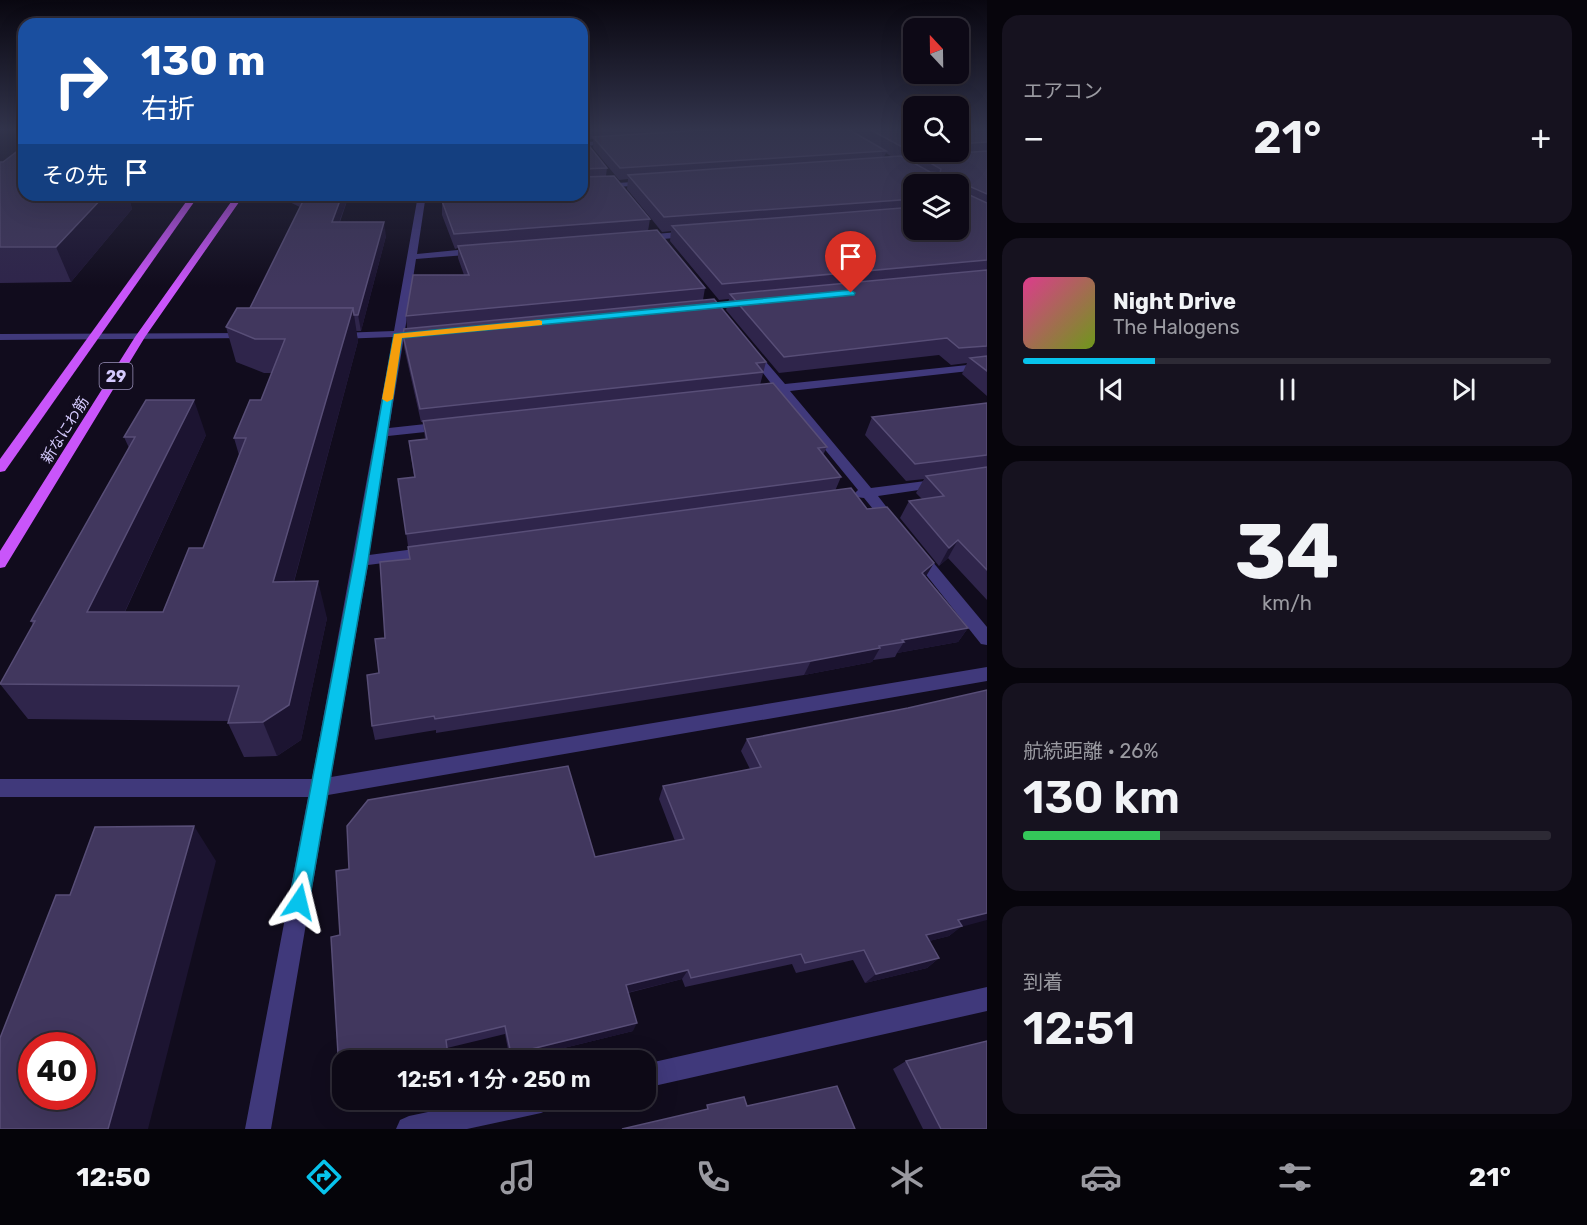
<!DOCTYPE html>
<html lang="ja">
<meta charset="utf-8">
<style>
body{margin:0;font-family:Rubik,"Noto Sans JP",sans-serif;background:#16121f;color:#f1f3f6;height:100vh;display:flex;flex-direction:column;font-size:22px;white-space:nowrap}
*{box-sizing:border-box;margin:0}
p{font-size:20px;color:#9a9aa1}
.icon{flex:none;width:33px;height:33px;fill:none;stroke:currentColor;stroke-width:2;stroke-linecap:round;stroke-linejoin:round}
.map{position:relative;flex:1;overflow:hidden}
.panel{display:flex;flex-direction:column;gap:15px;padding:15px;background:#07050c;width:600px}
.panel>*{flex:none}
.top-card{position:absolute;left:18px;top:18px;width:570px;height:183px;border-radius:18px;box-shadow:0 6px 24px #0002,0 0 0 2px #2d2a35;background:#1a4fa0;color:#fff;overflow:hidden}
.needle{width:39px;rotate:338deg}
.controls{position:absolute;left:903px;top:18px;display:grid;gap:12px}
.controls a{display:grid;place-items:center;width:66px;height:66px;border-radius:12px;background:#0d0916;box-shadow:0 6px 24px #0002,0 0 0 2px #2d2a35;font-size:30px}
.speed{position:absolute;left:18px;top:1032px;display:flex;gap:12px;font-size:30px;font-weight:700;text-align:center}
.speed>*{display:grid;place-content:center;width:78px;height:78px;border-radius:50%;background:#0d0916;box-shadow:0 6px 24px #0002,0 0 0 2px #2d2a35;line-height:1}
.speed .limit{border:9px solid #d22;background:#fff;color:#111}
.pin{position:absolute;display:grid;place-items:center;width:51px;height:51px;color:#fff;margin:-62px -26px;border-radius:50% 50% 50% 0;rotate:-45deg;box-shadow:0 0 6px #0007}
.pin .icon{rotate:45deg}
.me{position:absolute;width:66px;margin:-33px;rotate:10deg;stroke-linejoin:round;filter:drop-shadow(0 0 4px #0008)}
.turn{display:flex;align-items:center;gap:21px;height:126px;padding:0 24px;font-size:27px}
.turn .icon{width:78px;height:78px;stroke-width:2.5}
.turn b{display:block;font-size:42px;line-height:51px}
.then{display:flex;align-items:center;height:57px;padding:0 24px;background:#0003;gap:12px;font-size:22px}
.big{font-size:45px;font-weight:600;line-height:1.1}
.panel .widget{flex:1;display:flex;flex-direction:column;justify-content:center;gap:9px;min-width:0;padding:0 21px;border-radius:18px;background:#16121f}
.panel .dial{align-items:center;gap:0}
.dial b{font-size:78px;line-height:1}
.song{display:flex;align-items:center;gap:18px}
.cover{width:72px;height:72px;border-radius:9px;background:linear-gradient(135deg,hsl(330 70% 55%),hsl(80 70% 35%))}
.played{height:6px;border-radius:3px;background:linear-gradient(90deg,#07c3ec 25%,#2d2a35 25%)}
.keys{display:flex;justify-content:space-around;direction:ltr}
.heat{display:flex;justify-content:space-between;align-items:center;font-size:33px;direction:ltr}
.charge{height:9px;border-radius:4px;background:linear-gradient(90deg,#34c759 26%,#2d2a35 0)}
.trip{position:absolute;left:332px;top:1050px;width:324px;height:60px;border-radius:18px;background:#0d0916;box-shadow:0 6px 24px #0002,0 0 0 2px #2d2a35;font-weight:600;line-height:60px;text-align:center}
.dock{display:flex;height:96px;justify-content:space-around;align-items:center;background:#050409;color:#9a9aa1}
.dock .icon{width:42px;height:42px}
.dock .selected{color:#07c3ec}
.dock b{font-size:27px;color:#f1f3f6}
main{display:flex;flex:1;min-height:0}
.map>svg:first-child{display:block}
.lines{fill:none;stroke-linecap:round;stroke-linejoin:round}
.minor{fill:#40397b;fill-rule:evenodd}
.major{fill:#c955fa;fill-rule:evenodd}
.wall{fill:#2f254b;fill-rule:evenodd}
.shaded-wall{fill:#1c1431}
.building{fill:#41375e;stroke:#584e77;stroke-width:1.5;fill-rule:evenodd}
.route{fill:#07c3ec;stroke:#057f99;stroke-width:1.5}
.slow{fill:#f59e0b}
.labels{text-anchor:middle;stroke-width:6;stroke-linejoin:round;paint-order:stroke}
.far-street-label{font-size:15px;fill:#d4cafd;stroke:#110c1d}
.shield{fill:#110c1d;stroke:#9a91ba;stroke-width:1.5}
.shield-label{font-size:16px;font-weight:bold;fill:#d4cafd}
</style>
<main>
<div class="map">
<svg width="987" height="1129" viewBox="0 0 987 1129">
<rect width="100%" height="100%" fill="#110c1d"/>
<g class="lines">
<g class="minor">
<polygon points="615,141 613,144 582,146 582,142"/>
<polygon points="651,181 651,185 648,185 582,189 582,185"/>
<polygon points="418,195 476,195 472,197 425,201 417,254 478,248 482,251 478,254 416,259 405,330 423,330 428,333 423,336 404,337 389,428 444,422 450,426 444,430 388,436 369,555 430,547 437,552 430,557 368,565 331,777 987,667 987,681 328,795 271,1129 245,1129 308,797 0,797 0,779 312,779 393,337 339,339 334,336 339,333 394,331"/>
<polygon points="691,231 695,234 694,236 643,241 639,238 643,235"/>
<polygon points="748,300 752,301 752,305 701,310 696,307 701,304"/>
<polygon points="249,333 254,336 253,338 0,340 0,334"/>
<polygon points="751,348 755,349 785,384 987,363 987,369 790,391 871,488 941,479 948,483 946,486 878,496 899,523 897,526 887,526 864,498 856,497 854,494 858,490 778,392 771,391 769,389 773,386 746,351"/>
<polygon points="917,548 922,549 987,627 987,645 981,644 912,557 910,553 912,549"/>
<polygon points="987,987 987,1011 645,1088 645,1064"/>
<polygon points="485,1100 554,1100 550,1109 541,1113 467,1129 396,1129 400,1120 409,1116"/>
</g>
<g class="major">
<polygon points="191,195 199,195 5,471 0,472 0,459"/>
<polygon points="236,195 244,195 145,337 5,567 0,568 0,551 135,337"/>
</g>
</g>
<g class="wall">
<path d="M582,129H914V152H958V129H987V396L962,374L967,363L951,365L939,355L779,373L726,310L729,299L719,300L670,241L671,231L662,232L627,189L628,179L619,180L593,148V139L584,140L607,168L606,176L650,219L648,231L705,288L703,300L766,362L760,385L827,447L823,455L841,477L835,491L867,509L925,576L968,628L958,642L897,653L895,657L873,660L872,662L804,675L436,733V730L375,740L372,726L379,673L385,638L410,559L400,492L414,477L409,441L425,439L423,422H421L404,347L403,335L407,328L406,316L464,275L458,258V248L455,249L442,215V201L462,199V195H582ZM886,153L892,157H884ZM908,160H917L915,164ZM914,184L958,230H914Z"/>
<polygon points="0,162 130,202 132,209 71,282 0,283"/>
<polygon points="279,195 349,195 340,222 386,236 361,331 356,331 358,341 294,582 327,618 301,740 277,756 244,757 228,723 229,721 28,719 0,684 33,625 31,621 129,448 124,437 206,435 125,612 163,612 203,548 239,455 234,438 261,400 272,373 264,373 236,362 226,327 250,308 300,207 279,197"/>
<polygon points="987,403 987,600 948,558 939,566 900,518 909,501 922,499 916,493 924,479 906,481 865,435 872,417"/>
<polygon points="747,739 960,927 949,936 929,941 939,958 927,968 865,983 853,960 796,973 792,964 685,987 682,979 628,993 633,1031 515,1060 510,1060 505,1034 447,1048 449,1060 342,1060 342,1090 340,1087 340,935 595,857 675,841 659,799 663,786 750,769 741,751"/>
<polygon points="906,1061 987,1129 923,1129 893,1069"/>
</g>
<g class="shaded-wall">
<polygon points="105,195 137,195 130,202 132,209 71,282 56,247"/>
<polygon points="342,195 349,195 334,236 332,222"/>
<polygon points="384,222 386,236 361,331 358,315"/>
<polygon points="353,308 358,341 284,618 273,582"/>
<polygon points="194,400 206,435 108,648 87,612"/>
<polygon points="958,540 948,558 939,566 949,548"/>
<polygon points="934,563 925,578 922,573"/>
<polygon points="318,581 327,618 301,740 277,756 263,722"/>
<polygon points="968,628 958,642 897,653 904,642 902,640"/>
<polygon points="880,648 872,662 804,675 811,661"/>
<polygon points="194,826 216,861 148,1129 108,1129"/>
<polygon points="987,913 987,920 961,927 949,936 914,945 926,935 958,920"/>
<polygon points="939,958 927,968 865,983 876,974"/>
<polygon points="688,970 682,979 622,994 626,985"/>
<polygon points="637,1023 633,1031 515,1060 510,1060 511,1054"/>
</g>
<g class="building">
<polygon points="721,129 848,129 886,151 620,168 593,137"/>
<polygon points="869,129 914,129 914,147 904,148"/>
<polygon points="958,129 987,129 987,142 958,144"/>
<polygon points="582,137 607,168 583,169 582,174"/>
<polygon points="24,146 24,195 105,195 56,247 0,247 0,162 3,162"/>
<polygon points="987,151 987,194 962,183 963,192 987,203 987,260 722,284 672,226 914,207 914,230 958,230 958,184 914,184 914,199 664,217 628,175 901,156 930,172 940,173 941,169 918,156"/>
<polygon points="614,176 650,219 454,234 442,201 467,199 466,195 582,195 582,177"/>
<polygon points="301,195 342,195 332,222 384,222 358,315 354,315 353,308 250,308 305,197"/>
<polygon points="657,230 705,288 406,316 413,275 469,275 458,246"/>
<polygon points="987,270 987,346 959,348 947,338 784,357 730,294"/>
<polygon points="714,299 766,362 756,363 763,372 420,409 403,335 404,329"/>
<polygon points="237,308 353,308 273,582 318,581 289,705 263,722 228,723 239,686 0,684 35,621 31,621 135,437 124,437 146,400 194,400 87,612 163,612 189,548 203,548 246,438 234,438 250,400 261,400 285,339 255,339 226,327"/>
<polygon points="987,356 987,371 970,358"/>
<polygon points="773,383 827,447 818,448 841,477 406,534 398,479 415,477 409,441 427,439 423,421"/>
<polygon points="987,403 987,455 915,464 872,417"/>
<polygon points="987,467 987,570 958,540 949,548 909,501 944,496 926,476"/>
<polygon points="851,488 867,509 887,507 934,563 922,573 968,628 902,640 904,642 879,646 880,648 811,661 435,719 434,716 372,726 367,675 379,673 375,639 385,638 380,562 410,559 408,547"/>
<polygon points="987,690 987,913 958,920 962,926 926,935 939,958 876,974 864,950 805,963 801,954 691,978 688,970 626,985 637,1023 511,1054 505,1026 446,1040 448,1056 427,1060 342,1060 342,1087 340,1087 331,937 340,935 336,871 349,869 347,826 368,800 568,766 595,857 684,839 663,786 761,767 747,739 908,708"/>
<path d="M194,826L108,1129H0V1038L56,895H70L95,827ZM32,1046H82V1096H32Z"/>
<polygon points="987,1041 987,1129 941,1129 906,1061"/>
<polygon points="837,1086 855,1129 622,1129 708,1109 707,1105 744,1097 747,1106"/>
</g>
<linearGradient id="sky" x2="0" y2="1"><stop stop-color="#090710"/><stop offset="0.45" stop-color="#32344c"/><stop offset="1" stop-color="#32344c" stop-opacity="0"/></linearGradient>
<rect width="987" height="287" fill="url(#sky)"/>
<polygon class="route" points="851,290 855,293 854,295 402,338 368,561 309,902 306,909 299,911 292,909 289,902 354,561 394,334"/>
<polygon class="slow" points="539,320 542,321 542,325 402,338 393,399 387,402 382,399 394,334"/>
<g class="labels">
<g class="far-street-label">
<text transform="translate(65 430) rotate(-58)" y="5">新なにわ筋</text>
</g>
<rect class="shield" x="99.5" y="363" width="33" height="26" rx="4.5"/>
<g class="shield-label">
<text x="116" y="382">29</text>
</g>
</g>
</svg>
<div class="controls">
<a><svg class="needle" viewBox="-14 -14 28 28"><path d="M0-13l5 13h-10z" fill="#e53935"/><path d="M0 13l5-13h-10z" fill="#9a9aa1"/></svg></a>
<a><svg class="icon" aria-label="search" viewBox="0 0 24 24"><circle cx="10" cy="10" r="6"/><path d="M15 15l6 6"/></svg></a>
<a><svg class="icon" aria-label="layers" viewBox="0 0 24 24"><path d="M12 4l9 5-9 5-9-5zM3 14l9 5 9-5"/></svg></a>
</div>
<div class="speed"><div class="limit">40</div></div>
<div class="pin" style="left:851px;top:293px;background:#d93025"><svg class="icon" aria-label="arrive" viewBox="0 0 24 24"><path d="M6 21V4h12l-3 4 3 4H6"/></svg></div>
<svg class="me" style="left:299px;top:902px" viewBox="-20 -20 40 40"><path d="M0-17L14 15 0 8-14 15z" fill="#07c3ec" stroke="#fff" stroke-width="4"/></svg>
<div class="trip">12:51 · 1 分 · 250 m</div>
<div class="top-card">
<div class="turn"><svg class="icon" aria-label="right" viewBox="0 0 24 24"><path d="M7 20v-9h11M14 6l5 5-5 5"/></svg><div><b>130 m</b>右折</div></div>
<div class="then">その先<svg class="icon" aria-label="arrive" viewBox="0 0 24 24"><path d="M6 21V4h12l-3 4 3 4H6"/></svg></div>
</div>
</div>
<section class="panel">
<div class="widget"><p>エアコン</p>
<div class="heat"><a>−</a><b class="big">21°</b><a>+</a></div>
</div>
<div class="widget">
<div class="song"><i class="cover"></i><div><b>Night Drive</b><p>The Halogens</p></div></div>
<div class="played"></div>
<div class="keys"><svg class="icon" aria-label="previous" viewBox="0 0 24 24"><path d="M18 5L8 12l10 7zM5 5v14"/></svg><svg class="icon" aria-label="pause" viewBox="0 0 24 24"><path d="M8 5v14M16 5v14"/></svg><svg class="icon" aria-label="next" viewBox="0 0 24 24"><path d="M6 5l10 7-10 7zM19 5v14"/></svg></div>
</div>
<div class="widget dial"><b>34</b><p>km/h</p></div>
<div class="widget"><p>航続距離 · 26%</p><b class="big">130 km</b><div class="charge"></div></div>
<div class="widget"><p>到着</p><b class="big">12:51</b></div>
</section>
</main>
<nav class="dock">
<b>12:50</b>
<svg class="icon selected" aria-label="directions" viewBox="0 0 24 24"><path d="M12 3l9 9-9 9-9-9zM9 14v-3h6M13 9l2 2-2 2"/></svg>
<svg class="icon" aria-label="music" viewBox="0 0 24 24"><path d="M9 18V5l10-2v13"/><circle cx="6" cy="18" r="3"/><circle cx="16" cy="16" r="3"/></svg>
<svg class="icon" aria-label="phone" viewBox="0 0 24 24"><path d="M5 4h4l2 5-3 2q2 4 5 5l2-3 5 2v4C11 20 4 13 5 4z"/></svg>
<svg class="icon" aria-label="climate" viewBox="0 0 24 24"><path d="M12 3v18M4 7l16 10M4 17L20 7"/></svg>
<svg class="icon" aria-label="car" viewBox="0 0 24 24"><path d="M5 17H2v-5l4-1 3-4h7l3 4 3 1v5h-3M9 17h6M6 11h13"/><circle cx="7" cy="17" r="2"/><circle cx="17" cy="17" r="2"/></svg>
<svg class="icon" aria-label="filters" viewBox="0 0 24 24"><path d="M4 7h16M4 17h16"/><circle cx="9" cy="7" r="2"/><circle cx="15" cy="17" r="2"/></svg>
<b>21°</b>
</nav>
